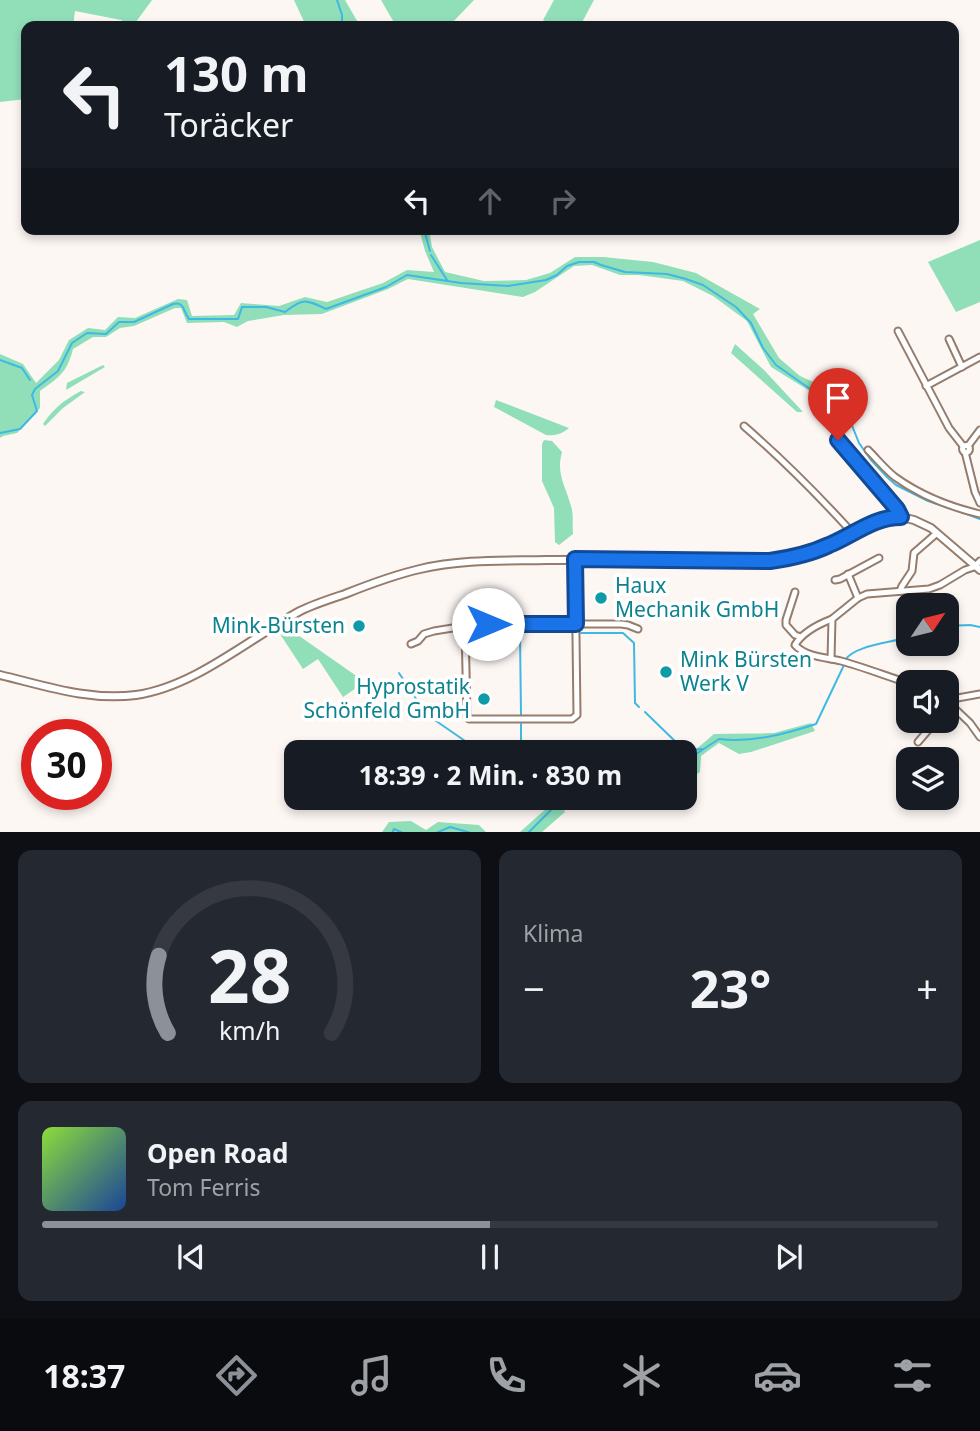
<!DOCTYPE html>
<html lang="de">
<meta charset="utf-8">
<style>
body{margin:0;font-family:"Noto Sans",sans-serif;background:#242831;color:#f1f3f6;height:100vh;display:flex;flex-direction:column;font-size:26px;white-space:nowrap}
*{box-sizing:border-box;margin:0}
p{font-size:23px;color:#9ea1a6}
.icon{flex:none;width:38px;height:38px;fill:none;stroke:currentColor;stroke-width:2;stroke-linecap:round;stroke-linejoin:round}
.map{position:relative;height:832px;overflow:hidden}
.panel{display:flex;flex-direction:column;gap:18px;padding:18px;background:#0d0f14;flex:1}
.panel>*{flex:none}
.top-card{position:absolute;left:21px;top:21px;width:938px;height:214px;border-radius:14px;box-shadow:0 4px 10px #0003;background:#171b24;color:#f1f3f6;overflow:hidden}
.needle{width:46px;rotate:55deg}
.tools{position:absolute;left:896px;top:593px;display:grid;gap:14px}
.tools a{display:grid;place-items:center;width:63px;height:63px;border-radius:14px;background:#171b24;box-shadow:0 4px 10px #0003;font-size:35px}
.speed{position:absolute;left:21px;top:719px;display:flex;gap:14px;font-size:35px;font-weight:700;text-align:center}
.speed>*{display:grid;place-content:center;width:91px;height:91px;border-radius:50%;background:#171b24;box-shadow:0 4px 10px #0003;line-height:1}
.speed .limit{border:10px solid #d22;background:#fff;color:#111}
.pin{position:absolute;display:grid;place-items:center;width:60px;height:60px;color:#fff;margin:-72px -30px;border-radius:50% 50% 50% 0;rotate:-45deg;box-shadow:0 0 7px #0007}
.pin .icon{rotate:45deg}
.me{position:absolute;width:77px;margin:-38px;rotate:90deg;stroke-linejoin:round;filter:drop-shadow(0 0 5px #0008)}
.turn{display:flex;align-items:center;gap:24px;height:147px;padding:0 28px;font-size:32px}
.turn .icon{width:91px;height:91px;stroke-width:2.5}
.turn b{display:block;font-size:49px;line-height:60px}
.lanes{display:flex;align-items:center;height:66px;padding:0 28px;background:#0003;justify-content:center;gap:35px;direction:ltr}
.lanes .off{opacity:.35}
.big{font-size:52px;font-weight:700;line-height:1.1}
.panel .widget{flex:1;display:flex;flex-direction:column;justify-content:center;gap:10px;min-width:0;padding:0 24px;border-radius:14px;background:#242831}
.panel .dial{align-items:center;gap:0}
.dial svg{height:182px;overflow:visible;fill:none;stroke:#363941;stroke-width:7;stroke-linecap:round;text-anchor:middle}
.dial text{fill:#f1f3f6;stroke:none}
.song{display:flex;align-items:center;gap:21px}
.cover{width:84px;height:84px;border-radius:10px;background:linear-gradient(135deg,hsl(90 70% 55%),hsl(220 70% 35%))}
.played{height:7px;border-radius:4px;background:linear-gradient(90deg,#8c9099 50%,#363941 50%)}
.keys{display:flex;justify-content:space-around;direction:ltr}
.heat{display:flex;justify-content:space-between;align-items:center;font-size:38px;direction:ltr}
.panel .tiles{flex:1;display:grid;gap:18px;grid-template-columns:1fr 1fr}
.widget:last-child{grid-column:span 2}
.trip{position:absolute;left:284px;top:740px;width:413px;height:70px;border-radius:14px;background:#171b24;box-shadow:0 4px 10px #0003;font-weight:700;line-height:70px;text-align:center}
.menu{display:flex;height:112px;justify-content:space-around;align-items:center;background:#090b0e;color:#9ea1a6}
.menu .icon{width:49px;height:49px}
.menu .active{color:#8c9099}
.menu b{font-size:32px;color:#f1f3f6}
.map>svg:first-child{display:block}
.green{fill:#90dfb9}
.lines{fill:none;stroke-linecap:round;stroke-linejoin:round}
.stream{stroke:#3fb8e3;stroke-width:2}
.minor-casing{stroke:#957c6c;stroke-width:9}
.major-casing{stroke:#957c6c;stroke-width:10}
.minor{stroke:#fff;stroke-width:5}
.major{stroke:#fff;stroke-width:6}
.route-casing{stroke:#114b97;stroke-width:18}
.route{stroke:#1a73e8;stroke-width:12}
.culture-dot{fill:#0f9aa8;stroke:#fff;stroke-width:2.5}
.labels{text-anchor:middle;stroke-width:7;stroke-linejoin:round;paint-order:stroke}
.culture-label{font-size:21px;fill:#0d838f;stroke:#fff;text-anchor:start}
</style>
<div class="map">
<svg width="980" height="833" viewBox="0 0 980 833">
<rect width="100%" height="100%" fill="#fdf7f4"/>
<g class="green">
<polygon points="0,0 152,0 133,26 121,20 75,11 73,26 26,26 26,99 0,102"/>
<polygon points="294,0 345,0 360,26 306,26"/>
<polygon points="381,0 474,0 449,26 396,26"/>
<polygon points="554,0 594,0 580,26 553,26 543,20"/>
<path d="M419,229H429L432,247L445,272L484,281L526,280L550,273L575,257H603L653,262L696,273L760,309L753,314L779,358L800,376L827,388L821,398L771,367L747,321L713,296L683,281L639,275H620L592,265L574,266L535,292L523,297L408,279L388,289L322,314L284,315L248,321L237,327L224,322L187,323L181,308H175L134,326L120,328L106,337H93L73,349C67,373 59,377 40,391V408L17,433L3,436L0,438V354L23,364L36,383L59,360L69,340L88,328L105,330L118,317L135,318L178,299L187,300L192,316L234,315L241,303L279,306L305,297L327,302L383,283L407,270L434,272L425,251Z"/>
<polygon points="980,240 980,302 956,312 928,262"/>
<polygon points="735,344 764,370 803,412 797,412 731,353"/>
<polygon points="103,365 105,367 66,390 67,383"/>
<path d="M81,391L85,392L63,408L45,426L43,424C55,407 63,401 81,391Z"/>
<path d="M496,400L569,428C562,434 555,436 546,435L494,407Z"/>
<path d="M544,440L552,441L562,452C556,474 565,485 571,506C574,515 572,525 573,534L559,545L555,542L554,508L542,481V444Z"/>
<polygon points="285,626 365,682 343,697 318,659 303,669 278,631"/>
<polygon points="811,723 815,731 751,752 739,754 719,743 701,756 700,772 684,783 684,771 688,756 714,734 774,733"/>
<polygon points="560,798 571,798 562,805 565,812 542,832 520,832 548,807"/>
<polygon points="576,798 633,798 592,805"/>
<polygon points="411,821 426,830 438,822 479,825 486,832 382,832 389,822"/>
</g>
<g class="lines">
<g class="stream">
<polyline points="337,0 342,15 342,26"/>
<polyline points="424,229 430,251"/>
<polyline points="431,255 447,280"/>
<polyline points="0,360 22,368 30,380"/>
<path d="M0,433L20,429L37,411L32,395L35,389L58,371L72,343L87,333L106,334L119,322H134L173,304C185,301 183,312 189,319H238L242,307H266L285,312C303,298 305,299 326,309L386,287L407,275L461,283L508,286L546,280L557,275L567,266L579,262H594L601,265L625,272L667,274L686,279L703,285L736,307L751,323L763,348L776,365L813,391L839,403L845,408L859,443L871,460L888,478L896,485L928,501L953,509"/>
<polyline points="961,512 980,519"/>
<polyline points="947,626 970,625 980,627"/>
<polyline points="581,633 623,633 634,643 635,703 639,707"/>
<polyline points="520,635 521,715"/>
<path d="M845,660C855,645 891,643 908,637"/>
<polyline points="399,673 426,714 481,752"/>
<polyline points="645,712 682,748 690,750 702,749"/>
<polyline points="521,724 521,752"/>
<path d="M684,776L691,771L693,756L719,739C752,743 785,734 816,724L844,665"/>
<polyline points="392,833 394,829 403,833"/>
<polyline points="436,833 450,827 471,833"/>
<polyline points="528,833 560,801 566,798"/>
</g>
<g class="minor-casing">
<g id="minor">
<polyline points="898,331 949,428 963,446"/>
<polyline points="949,339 962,367"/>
<polyline points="926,386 980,357"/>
<path d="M744,426C781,458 815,492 848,528L851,534"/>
<polyline points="838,440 897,509 901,517"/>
<circle cx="966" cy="449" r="3.5"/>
<polyline points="968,446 980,430"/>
<path d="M868,450C877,459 885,469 895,477C920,495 950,507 980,514"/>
<polyline points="965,452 975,492 980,503"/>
<polyline points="848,574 858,598"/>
<polyline points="835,580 840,579 879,558"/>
<polyline points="900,591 902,586 912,571 914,553 937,533"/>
<polyline points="795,592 786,620 786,625 795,635 801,637"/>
<path d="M832,619C819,624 802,633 795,645C806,657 825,657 841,661C863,667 886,676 908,683"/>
<polyline points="465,626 467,716 469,719 572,719 577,715 575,559"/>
<polyline points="411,644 418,641 424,634 434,631 465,626 488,624 621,624 628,625 638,629"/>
<polyline points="831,659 832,619 858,598 867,594 929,589 940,585 965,570 974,567 980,561"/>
<polyline points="952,699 980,694"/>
<polyline points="950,704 970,723 980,737"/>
<polyline points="918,742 936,721"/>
</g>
</g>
<g class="major-casing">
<path id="major" d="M0,675C46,686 88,701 136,695C194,687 249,639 300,611C314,604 330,599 345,594C370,584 394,575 420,569C462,559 505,561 547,560C621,559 696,561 770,561L791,558L811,552L832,545L880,519L890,517H901L914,520L931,528L980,570"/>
</g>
<use href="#minor" class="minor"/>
<use href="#major" class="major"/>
</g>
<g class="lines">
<g class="route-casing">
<path id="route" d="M488,624H576L575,559L770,561C791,558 810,554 829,545C854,535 873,517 901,517L897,509L838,440"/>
</g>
<use href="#route" class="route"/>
</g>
<g class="culture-dot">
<circle cx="601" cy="598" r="7"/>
<circle cx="359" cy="626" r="7"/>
<circle cx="666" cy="672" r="7"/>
<circle cx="484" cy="699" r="7"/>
</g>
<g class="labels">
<g class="culture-label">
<text x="615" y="593">Haux<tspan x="615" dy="24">Mechanik GmbH</tspan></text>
<text x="345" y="633" text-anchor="end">Mink-Bürsten</text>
<text x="680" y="667">Mink Bürsten<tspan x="680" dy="24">Werk V</tspan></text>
<text x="470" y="694" text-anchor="end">Hyprostatik<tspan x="470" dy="24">Schönfeld GmbH</tspan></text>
</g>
</g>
</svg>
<div class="tools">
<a><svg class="needle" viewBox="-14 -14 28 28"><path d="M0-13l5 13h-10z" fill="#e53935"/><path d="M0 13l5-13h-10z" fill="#9ea1a6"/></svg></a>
<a><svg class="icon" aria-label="sound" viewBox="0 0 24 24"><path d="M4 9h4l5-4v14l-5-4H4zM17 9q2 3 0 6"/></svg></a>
<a><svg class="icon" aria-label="layers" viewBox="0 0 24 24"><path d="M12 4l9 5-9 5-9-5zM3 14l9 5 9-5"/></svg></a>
</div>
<div class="speed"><div class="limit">30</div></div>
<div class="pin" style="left:838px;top:440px;background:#d93025"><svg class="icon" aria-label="arrive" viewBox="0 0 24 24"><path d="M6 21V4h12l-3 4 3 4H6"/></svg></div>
<svg class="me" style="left:488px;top:624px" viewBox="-20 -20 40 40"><circle r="19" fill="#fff"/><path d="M0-13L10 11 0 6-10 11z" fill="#1a73e8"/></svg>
<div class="trip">18:39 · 2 Min. · 830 m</div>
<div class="top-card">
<div class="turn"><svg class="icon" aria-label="left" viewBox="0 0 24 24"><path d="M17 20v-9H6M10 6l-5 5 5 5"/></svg><div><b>130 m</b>Toräcker</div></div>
<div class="lanes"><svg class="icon" aria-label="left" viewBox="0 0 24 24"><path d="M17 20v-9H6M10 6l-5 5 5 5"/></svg><svg class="icon off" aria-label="ahead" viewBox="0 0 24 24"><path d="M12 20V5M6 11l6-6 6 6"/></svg><svg class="icon off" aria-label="right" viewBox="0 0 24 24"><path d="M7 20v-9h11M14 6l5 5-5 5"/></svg></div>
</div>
</div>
<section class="panel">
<div class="tiles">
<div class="widget dial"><svg viewBox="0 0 100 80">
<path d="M14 69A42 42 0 1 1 86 69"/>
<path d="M14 69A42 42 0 0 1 10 35" stroke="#8c9099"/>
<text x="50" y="56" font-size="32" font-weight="700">28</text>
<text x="50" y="72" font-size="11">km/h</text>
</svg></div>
<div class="widget"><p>Klima</p>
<div class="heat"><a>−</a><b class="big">23°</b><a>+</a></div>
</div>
<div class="widget">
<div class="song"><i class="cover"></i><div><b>Open Road</b><p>Tom Ferris</p></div></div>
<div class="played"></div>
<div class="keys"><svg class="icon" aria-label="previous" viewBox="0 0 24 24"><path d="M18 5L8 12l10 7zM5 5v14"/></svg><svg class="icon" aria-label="pause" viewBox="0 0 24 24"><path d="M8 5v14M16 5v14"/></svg><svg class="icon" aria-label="next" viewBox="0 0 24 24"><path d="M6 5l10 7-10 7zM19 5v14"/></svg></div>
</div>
</div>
</section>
<nav class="menu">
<b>18:37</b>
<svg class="icon active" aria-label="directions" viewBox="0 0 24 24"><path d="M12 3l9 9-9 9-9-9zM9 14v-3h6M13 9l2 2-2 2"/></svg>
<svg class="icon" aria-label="music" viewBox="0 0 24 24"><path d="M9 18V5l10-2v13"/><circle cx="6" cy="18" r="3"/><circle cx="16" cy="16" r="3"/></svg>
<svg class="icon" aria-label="phone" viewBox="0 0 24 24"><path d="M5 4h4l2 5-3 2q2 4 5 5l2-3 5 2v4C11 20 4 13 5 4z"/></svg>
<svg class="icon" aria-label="climate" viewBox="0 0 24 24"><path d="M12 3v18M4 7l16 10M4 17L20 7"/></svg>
<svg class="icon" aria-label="car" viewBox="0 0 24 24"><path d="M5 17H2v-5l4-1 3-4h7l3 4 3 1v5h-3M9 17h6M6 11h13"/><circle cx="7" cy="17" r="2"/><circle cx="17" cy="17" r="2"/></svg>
<svg class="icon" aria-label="filters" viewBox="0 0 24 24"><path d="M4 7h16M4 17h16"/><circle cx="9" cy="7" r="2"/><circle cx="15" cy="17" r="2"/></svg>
</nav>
